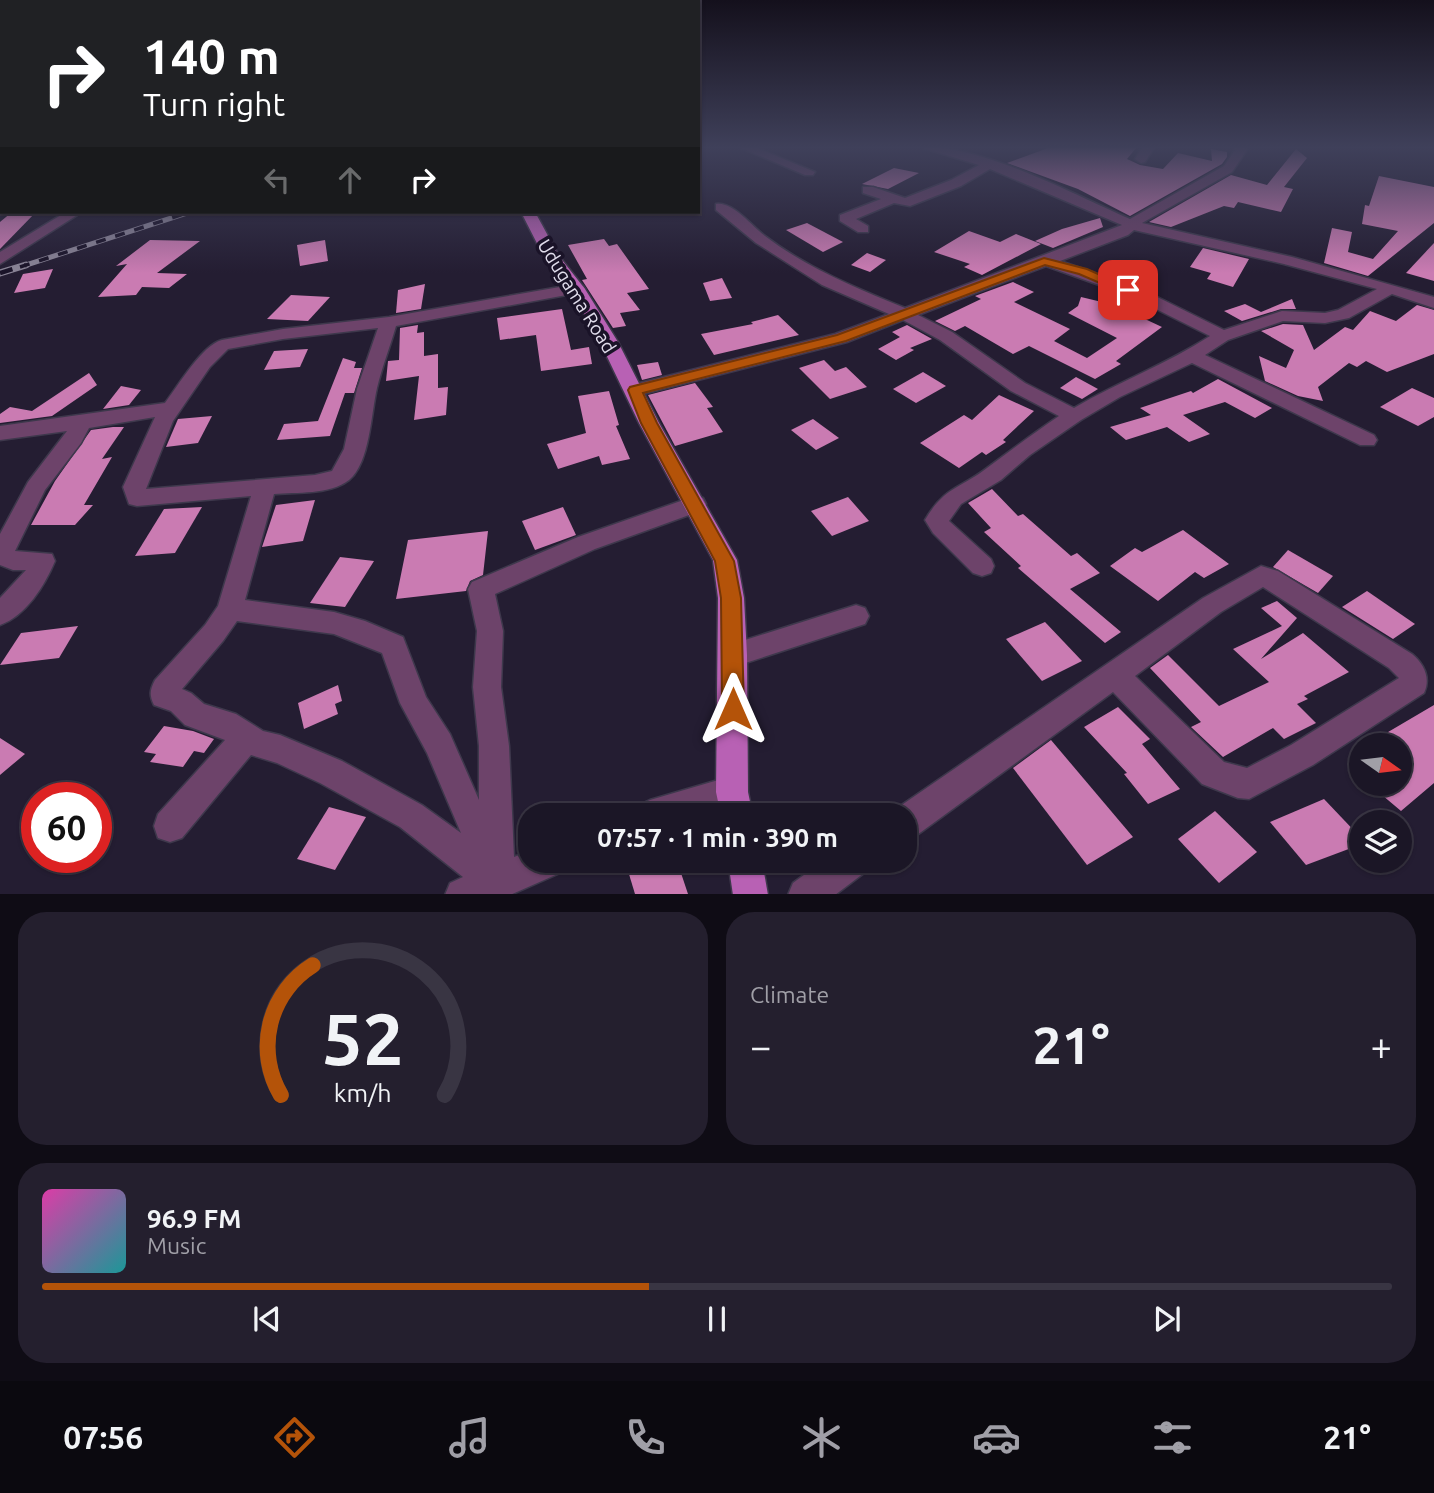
<!DOCTYPE html>
<meta charset="utf-8">
<style>
body{margin:0;font-family:Ubuntu,sans-serif;background:#241f2e;color:#f1f3f6;height:100vh;display:flex;flex-direction:column;font-size:26px;white-space:nowrap}
*{box-sizing:border-box;margin:0}
p{font-size:23px;color:#a09fa7}
.icon{flex:none;width:38px;height:38px;fill:none;stroke:currentColor;stroke-width:2;stroke-linecap:round;stroke-linejoin:round}
.map{position:relative;height:894px;overflow:hidden}
.side{display:flex;flex-direction:column;gap:18px;padding:18px;background:#0f0c15;flex:1}
.side>*{flex:none}
.banner{position:absolute;left:0px;top:0px;width:700px;height:214px;box-shadow:0 2px 5px #0004,0 0 0 2px #393543;background:#202124;color:#fff;overflow:hidden}
.needle{width:46px;rotate:104deg}
.tools{position:absolute;left:1349px;top:733px;display:grid;gap:14px}
.tools a{display:grid;place-items:center;width:63px;height:63px;border-radius:50%;background:#1b1626;box-shadow:0 2px 5px #0004,0 0 0 2px #393543;font-size:35px}
.speed{position:absolute;left:21px;top:782px;display:flex;gap:14px;font-size:35px;font-weight:700;text-align:center}
.speed>*{display:grid;place-content:center;width:91px;height:91px;border-radius:50%;background:#1b1626;box-shadow:0 2px 5px #0004,0 0 0 2px #393543;line-height:1}
.speed .limit{border:10px solid #d22;background:#fff;color:#111}
.pin{position:absolute;display:grid;place-items:center;width:60px;height:60px;color:#fff;margin:-30px;border-radius:14px;box-shadow:0 4px 10px #0006}
.me{position:absolute;width:77px;margin:-38px;rotate:0deg;stroke-linejoin:round;filter:drop-shadow(0 0 5px #0008)}
.turn{display:flex;align-items:center;gap:24px;height:147px;padding:0 28px;font-size:32px}
.turn .icon{width:91px;height:91px;stroke-width:2.5}
.turn b{display:block;font-size:49px;line-height:60px}
.lanes{display:flex;align-items:center;height:66px;padding:0 28px;background:#0003;justify-content:center;gap:35px;direction:ltr}
.lanes .off{opacity:.35}
.big{font-size:52px;font-weight:700;line-height:1.1}
.side .widget{flex:1;display:flex;flex-direction:column;justify-content:center;gap:10px;min-width:0;padding:0 24px;border-radius:28px;background:#241f2e}
.side .dial{align-items:center;gap:0}
.dial svg{height:182px;overflow:visible;fill:none;stroke:#393543;stroke-width:7;stroke-linecap:round;text-anchor:middle}
.dial text{fill:#f1f3f6;stroke:none}
.song{display:flex;align-items:center;gap:21px}
.cover{width:84px;height:84px;border-radius:10px;background:linear-gradient(135deg,hsl(320 70% 55%),hsl(180 70% 35%))}
.played{height:7px;border-radius:4px;background:linear-gradient(90deg,#b45309 45%,#393543 45%)}
.keys{display:flex;justify-content:space-around;direction:ltr}
.heat{display:flex;justify-content:space-between;align-items:center;font-size:38px;direction:ltr}
.side .tiles{flex:1;display:grid;gap:18px;grid-template-columns:1fr 1fr}
.widget:last-child{grid-column:span 2}
.trip{position:absolute;left:518px;top:803px;width:399px;height:70px;border-radius:28px;background:#1b1626;box-shadow:0 2px 5px #0004,0 0 0 2px #393543;font-weight:700;line-height:70px;text-align:center}
.menu{display:flex;height:112px;justify-content:space-around;align-items:center;background:#0b090f;color:#a09fa7}
.menu .icon{width:49px;height:49px}
.menu .current{color:#b45309}
.menu b{font-size:32px;color:#f1f3f6}
.map>svg:first-child{display:block}
.building{fill:#ca7bb2}
.lines{fill:none;stroke-linecap:round;stroke-linejoin:round}
.minor-casing{stroke:#3e384c;stroke-width:3}
.major-casing{stroke:#3e384c;stroke-width:3}
.minor{fill:#6d436a;fill-rule:evenodd}
.major{fill:#b861b4;fill-rule:evenodd}
.rail-far1-casing{stroke:#8b8597;stroke-width:5}
.rail-casing{stroke:#8b8597;stroke-width:7}
.rail-far1{stroke:#1a1328;stroke-width:3.5;stroke-dasharray:10;stroke-linecap:butt}
.rail{stroke:#1a1328;stroke-width:4.5;stroke-dasharray:13;stroke-linecap:butt}
.route{fill:#b45309;stroke:#753606;stroke-width:2}
.labels{text-anchor:middle;stroke-width:7;stroke-linejoin:round;paint-order:stroke}
.street-label{font-size:19px;fill:#e1ddec;stroke:#1a1328}
</style>
<div class="map">
<svg width="1434" height="895" viewBox="0 0 1434 895">
<rect width="100%" height="100%" fill="#241d32"/>
<g class="building">
<polygon points="1048,148 1136,148 1127,159 1140,165 1163,169 1178,153 1212,161 1211,149 1227,152 1227,157 1222,164 1130,216 1078,189 1007,163"/>
<polygon points="1296,149 1307,158 1284,187 1293,189 1281,212 1238,202 1234,208 1224,206 1171,227 1149,222 1231,175 1267,185"/>
<polygon points="894,168 919,173 888,189 862,184"/>
<polygon points="1379,176 1434,187 1434,223 1368,276 1324,263 1332,228 1352,232 1348,252 1373,259 1398,231 1362,224 1365,205 1369,206"/>
<polygon points="12,212 36,212 0,249 0,222"/>
<polygon points="1100,218 1103,227 1053,248 1035,241 1062,229"/>
<polygon points="807,223 843,242 823,252 786,230"/>
<polygon points="969,231 1000,242 1016,234 1041,244 982,275 964,267 970,264 934,252"/>
<polygon points="604,239 609,246 617,244 649,289 627,293 640,310 620,313 626,326 613,328 582,280 587,279 568,245"/>
<polygon points="150,240 200,241 157,273 187,274 169,288 142,287 136,295 98,297 127,264 116,266"/>
<polygon points="325,240 328,261 300,266 297,245"/>
<polygon points="1434,243 1434,281 1406,273"/>
<polygon points="1203,248 1249,259 1233,287 1207,279 1211,273 1190,267"/>
<polygon points="867,253 886,260 870,272 851,265"/>
<polygon points="53,269 45,288 14,293 23,274"/>
<polygon points="722,278 732,298 710,301 703,283"/>
<polygon points="1013,282 1034,292 1014,302 1070,329 1054,341 1087,358 1117,338 1068,313 1078,306 1081,297 1106,303 1119,295 1129,298 1142,305 1130,312 1162,327 1116,361 1121,364 1095,379 1029,346 1013,354 965,326 955,331 935,321 981,299 975,296"/>
<polygon points="425,284 421,309 396,313 398,290"/>
<polygon points="291,295 330,297 308,321 267,319"/>
<polygon points="1292,299 1296,309 1281,309 1242,321 1224,311 1245,304 1261,312"/>
<polygon points="1417,305 1434,310 1434,354 1387,372 1366,361 1357,367 1349,363 1318,387 1323,401 1298,396 1265,381 1259,356 1286,368 1294,350 1261,331 1283,324 1303,325 1314,350 1345,327 1353,330 1370,311 1396,321"/>
<polygon points="562,309 571,350 589,347 592,364 541,371 536,335 500,340 497,318"/>
<polygon points="778,315 799,335 714,355 701,334 753,324 751,322"/>
<polygon points="418,325 417,333 424,332 424,356 438,354 438,388 448,387 446,415 414,420 419,376 386,381 388,361 399,360 400,328"/>
<polygon points="907,325 932,339 910,348 914,350 896,360 878,349 900,337 892,332"/>
<polygon points="308,349 300,367 264,370 274,351"/>
<polygon points="343,358 356,362 354,368 362,368 354,393 345,393 330,436 277,440 284,424 318,421"/>
<polygon points="824,360 835,371 846,367 867,387 830,399 799,368"/>
<polygon points="658,362 662,375 642,380 637,365"/>
<polygon points="923,372 946,386 916,403 893,389"/>
<polygon points="89,373 97,385 52,416 0,423 0,414 10,407 32,411"/>
<polygon points="1076,377 1098,389 1082,399 1060,388"/>
<polygon points="1218,379 1272,408 1255,418 1225,402 1183,415 1210,434 1189,442 1167,427 1126,440 1110,427 1151,415 1140,408 1191,391 1193,393"/>
<polygon points="695,383 713,407 707,408 723,432 675,446 648,395"/>
<polygon points="121,386 141,390 129,405 103,409"/>
<polygon points="1412,388 1434,398 1434,417 1418,426 1380,407"/>
<polygon points="609,391 619,425 616,426 630,459 602,465 599,456 558,469 547,444 586,433 578,396"/>
<polygon points="999,395 1034,411 1003,440 1006,442 986,455 982,452 959,468 920,443 964,415 972,420"/>
<polygon points="212,416 198,443 166,447 178,419"/>
<polygon points="813,419 839,438 816,450 791,430"/>
<polygon points="113,427 124,427 102,459 112,457 84,505 93,505 75,525 31,525 55,481 91,430"/>
<polygon points="992,489 1018,516 1023,514 1071,556 1077,553 1100,573 1070,589 1121,632 1105,643 1018,568 1021,566 984,532 991,528 968,503"/>
<polygon points="848,497 869,521 832,536 811,511"/>
<polygon points="315,500 303,541 262,547 276,505"/>
<polygon points="202,507 175,553 135,556 164,509"/>
<polygon points="563,507 576,535 535,550 522,521"/>
<polygon points="1183,530 1229,564 1204,578 1195,572 1158,601 1110,566 1135,548 1142,552"/>
<polygon points="488,531 483,575 470,581 466,591 396,599 408,540"/>
<polygon points="1288,550 1333,576 1318,593 1273,567"/>
<polygon points="340,557 374,561 345,607 310,603"/>
<polygon points="1367,591 1415,624 1393,639 1342,607"/>
<polygon points="1277,601 1297,618 1261,659 1303,633 1349,672 1304,696 1308,699 1297,704 1316,723 1284,739 1273,728 1223,757 1191,727 1201,722 1150,668 1168,655 1219,706 1269,682 1233,649 1282,626 1261,608"/>
<polygon points="1045,622 1082,661 1042,681 1006,639"/>
<polygon points="78,626 59,658 0,665 21,633"/>
<polygon points="338,685 342,701 335,704 338,714 304,729 298,703"/>
<polygon points="1434,705 1434,783 1401,811 1369,784 1400,784 1400,746 1396,746 1383,735"/>
<polygon points="1118,707 1150,739 1142,744 1180,789 1148,804 1124,774 1127,773 1084,727"/>
<polygon points="164,726 193,731 214,739 204,753 194,751 183,767 150,762 156,754 144,752"/>
<polygon points="0,738 25,754 0,775"/>
<polygon points="1051,740 1133,837 1087,865 1013,768"/>
<polygon points="1324,799 1362,839 1362,844 1306,865 1270,822"/>
<polygon points="329,807 366,817 335,870 297,859"/>
<polygon points="1215,811 1257,852 1219,883 1178,839"/>
<polygon points="625,861 677,861 688,894 635,894"/>
</g>
<g class="lines">
<g class="minor-casing">
<g id="minor">
<polygon points="741,148 757,148 815,172 813,175 805,175"/>
<path d="M923,148C981,144 1075,195 1130,219L1224,166L1235,150L1233,148H1245L1247,150L1232,172L1142,223L1292,257L1434,297V308L1392,294L1349,318L1325,323L1283,321L1228,340L1205,355L1374,435L1377,440L1374,445H1360L1192,363L1120,397L1081,420L1030,455L1001,480L961,504L949,521L991,559L994,566L991,573L982,576L973,573L933,533L925,520C945,486 960,489 987,468C1011,450 1034,433 1059,416L1011,391L940,340L903,320L847,342L635,396L628,394L625,390L628,386L835,334L889,314L822,285L756,243L716,210V204C732,201 752,226 765,236C807,268 856,288 905,308L1122,225L990,169L961,186L910,206L894,203L856,219L868,226V232H858L840,221V215L881,199L863,193V187H873L905,198L951,180L979,165ZM1134,230L1284,264L1377,289L1338,310L1325,313L1282,311L1224,330L1141,289L1060,261L1128,235ZM1046,266L1130,296L1210,336C1167,364 1118,382 1074,408L1025,383L952,332L918,315Z"/>
<polygon points="1142,148 1154,148 1145,162 1141,163 1135,159"/>
<polygon points="2,164 2,172 0,173 0,165"/>
<polygon points="66,212 82,212 0,264 0,252"/>
<path d="M577,284L583,286L585,289L583,292L396,326C390,347 382,367 377,388C371,413 370,463 349,480C330,495 296,492 274,494L245,600L334,612L365,621L403,637L426,697L450,734L479,800V746L473,687L477,631L468,589L472,582L578,537L695,496L703,498L706,504L703,510L595,549L495,594L503,631L501,687L509,746L514,857L530,851V861H565L560,873L510,895H445L450,883L463,877L400,827L320,783L277,763L251,755L182,838L170,842L158,838L154,826L158,814L225,740L185,725L171,711L154,705C149,695 150,690 155,680L205,625L218,606L251,496L137,506L129,504L123,487L155,417L89,428L81,443L45,490L15,551L52,554L55,561C45,585 26,616 0,625V598L26,570H13L0,565V534L28,482L67,431L0,440V426L165,403C178,386 202,345 222,340L283,329L389,317ZM378,328L357,389L344,449L332,471L315,475L146,489L173,421L210,367L228,349L283,339ZM237,621L334,634L382,653L400,703L427,753L461,833L422,805L342,761L280,735L263,731L236,714L204,704L191,693L182,689L223,641Z"/>
<path d="M1261,566L1278,571L1412,654C1424,664 1431,678 1424,693L1313,765L1249,799L1238,798L1202,784L1113,692L917,835L905,839V816H892L893,811L1203,598ZM1263,587L1389,668L1399,678L1291,745L1247,768L1224,762L1135,676L1221,612Z"/>
<polygon points="856,605 865,608 869,616 865,624 733,667 723,663 719,655 723,647"/>
<path d="M732,776L743,781L748,792L743,803C705,819 674,816 634,816L639,805L650,800Z"/>
<polygon points="823,861 869,861 864,873 835,895 788,895 793,883"/>
</g>
</g>
<g class="major-casing">
<g id="major">
<rect x="0" y="198" width="2" height="8"/>
<polygon points="521,212 535,212 559,256 585,289 618,342 659,423 737,560 744,598 747,655 748,792 753,816 721,816 716,792 718,598 713,560 639,423 600,342 570,290 544,257"/>
<polygon points="728,861 762,861 768,895 733,895"/>
</g>
</g>
<use href="#minor" class="minor"/>
<use href="#major" class="major"/>
<g class="rail-far1-casing">
<polyline id="rail-far1" points="20,267 190,212"/>
</g>
<g class="rail-casing">
<polyline id="rail" points="0,273 26,265"/>
</g>
<use href="#rail-far1" class="rail-far1"/>
<use href="#rail" class="rail"/>
</g>
<linearGradient id="sky" x2="0" y2="1"><stop stop-color="#14101c"/><stop offset="0.54" stop-color="#3f405a"/><stop offset="1" stop-color="#3f405a" stop-opacity="0"/></linearGradient>
<rect width="1434" height="273" fill="url(#sky)"/>
<polygon class="route" points="1044,258 1087,269 1134,290 1123,293 1079,274 1045,265 846,341 643,393 657,423 734,561 741,598 744,709 741,716 733,719 725,716 722,709 721,598 715,561 641,423 628,390 630,387 837,335"/>
<g class="labels">
<g class="street-label">
<text transform="translate(577 296) rotate(58)" y="7">Udugama Road</text>
</g>
</g>
</svg>
<div class="tools">
<a><svg class="needle" viewBox="-14 -14 28 28"><path d="M0-13l5 13h-10z" fill="#e53935"/><path d="M0 13l5-13h-10z" fill="#a09fa7"/></svg></a>
<a><svg class="icon" aria-label="layers" viewBox="0 0 24 24"><path d="M12 4l9 5-9 5-9-5zM3 14l9 5 9-5"/></svg></a>
</div>
<div class="speed"><div class="limit">60</div></div>
<div class="pin" style="left:1128px;top:290px;background:#d93025"><svg class="icon" aria-label="arrive" viewBox="0 0 24 24"><path d="M6 21V4h12l-3 4 3 4H6"/></svg></div>
<svg class="me" style="left:733px;top:709px" viewBox="-20 -20 40 40"><path d="M0-17L14 15 0 8-14 15z" fill="#b45309" stroke="#fff" stroke-width="4"/></svg>
<div class="trip">07:57 · 1 min · 390 m</div>
<div class="banner">
<div class="turn"><svg class="icon" aria-label="right" viewBox="0 0 24 24"><path d="M7 20v-9h11M14 6l5 5-5 5"/></svg><div><b>140 m</b>Turn right</div></div>
<div class="lanes"><svg class="icon off" aria-label="left" viewBox="0 0 24 24"><path d="M17 20v-9H6M10 6l-5 5 5 5"/></svg><svg class="icon off" aria-label="ahead" viewBox="0 0 24 24"><path d="M12 20V5M6 11l6-6 6 6"/></svg><svg class="icon" aria-label="right" viewBox="0 0 24 24"><path d="M7 20v-9h11M14 6l5 5-5 5"/></svg></div>
</div>
</div>
<section class="side">
<div class="tiles">
<div class="widget dial"><svg viewBox="0 0 100 80">
<path d="M14 69A42 42 0 1 1 86 69"/>
<path d="M14 69A42 42 0 0 1 28 12" stroke="#b45309"/>
<text x="50" y="56" font-size="32" font-weight="700">52</text>
<text x="50" y="72" font-size="11">km/h</text>
</svg></div>
<div class="widget"><p>Climate</p>
<div class="heat"><a>−</a><b class="big">21°</b><a>+</a></div>
</div>
<div class="widget">
<div class="song"><i class="cover"></i><div><b>96.9 FM</b><p>Music</p></div></div>
<div class="played"></div>
<div class="keys"><svg class="icon" aria-label="previous" viewBox="0 0 24 24"><path d="M18 5L8 12l10 7zM5 5v14"/></svg><svg class="icon" aria-label="pause" viewBox="0 0 24 24"><path d="M8 5v14M16 5v14"/></svg><svg class="icon" aria-label="next" viewBox="0 0 24 24"><path d="M6 5l10 7-10 7zM19 5v14"/></svg></div>
</div>
</div>
</section>
<nav class="menu">
<b>07:56</b>
<svg class="icon current" aria-label="directions" viewBox="0 0 24 24"><path d="M12 3l9 9-9 9-9-9zM9 14v-3h6M13 9l2 2-2 2"/></svg>
<svg class="icon" aria-label="music" viewBox="0 0 24 24"><path d="M9 18V5l10-2v13"/><circle cx="6" cy="18" r="3"/><circle cx="16" cy="16" r="3"/></svg>
<svg class="icon" aria-label="phone" viewBox="0 0 24 24"><path d="M5 4h4l2 5-3 2q2 4 5 5l2-3 5 2v4C11 20 4 13 5 4z"/></svg>
<svg class="icon" aria-label="climate" viewBox="0 0 24 24"><path d="M12 3v18M4 7l16 10M4 17L20 7"/></svg>
<svg class="icon" aria-label="car" viewBox="0 0 24 24"><path d="M5 17H2v-5l4-1 3-4h7l3 4 3 1v5h-3M9 17h6M6 11h13"/><circle cx="7" cy="17" r="2"/><circle cx="17" cy="17" r="2"/></svg>
<svg class="icon" aria-label="filters" viewBox="0 0 24 24"><path d="M4 7h16M4 17h16"/><circle cx="9" cy="7" r="2"/><circle cx="15" cy="17" r="2"/></svg>
<b>21°</b>
</nav>
